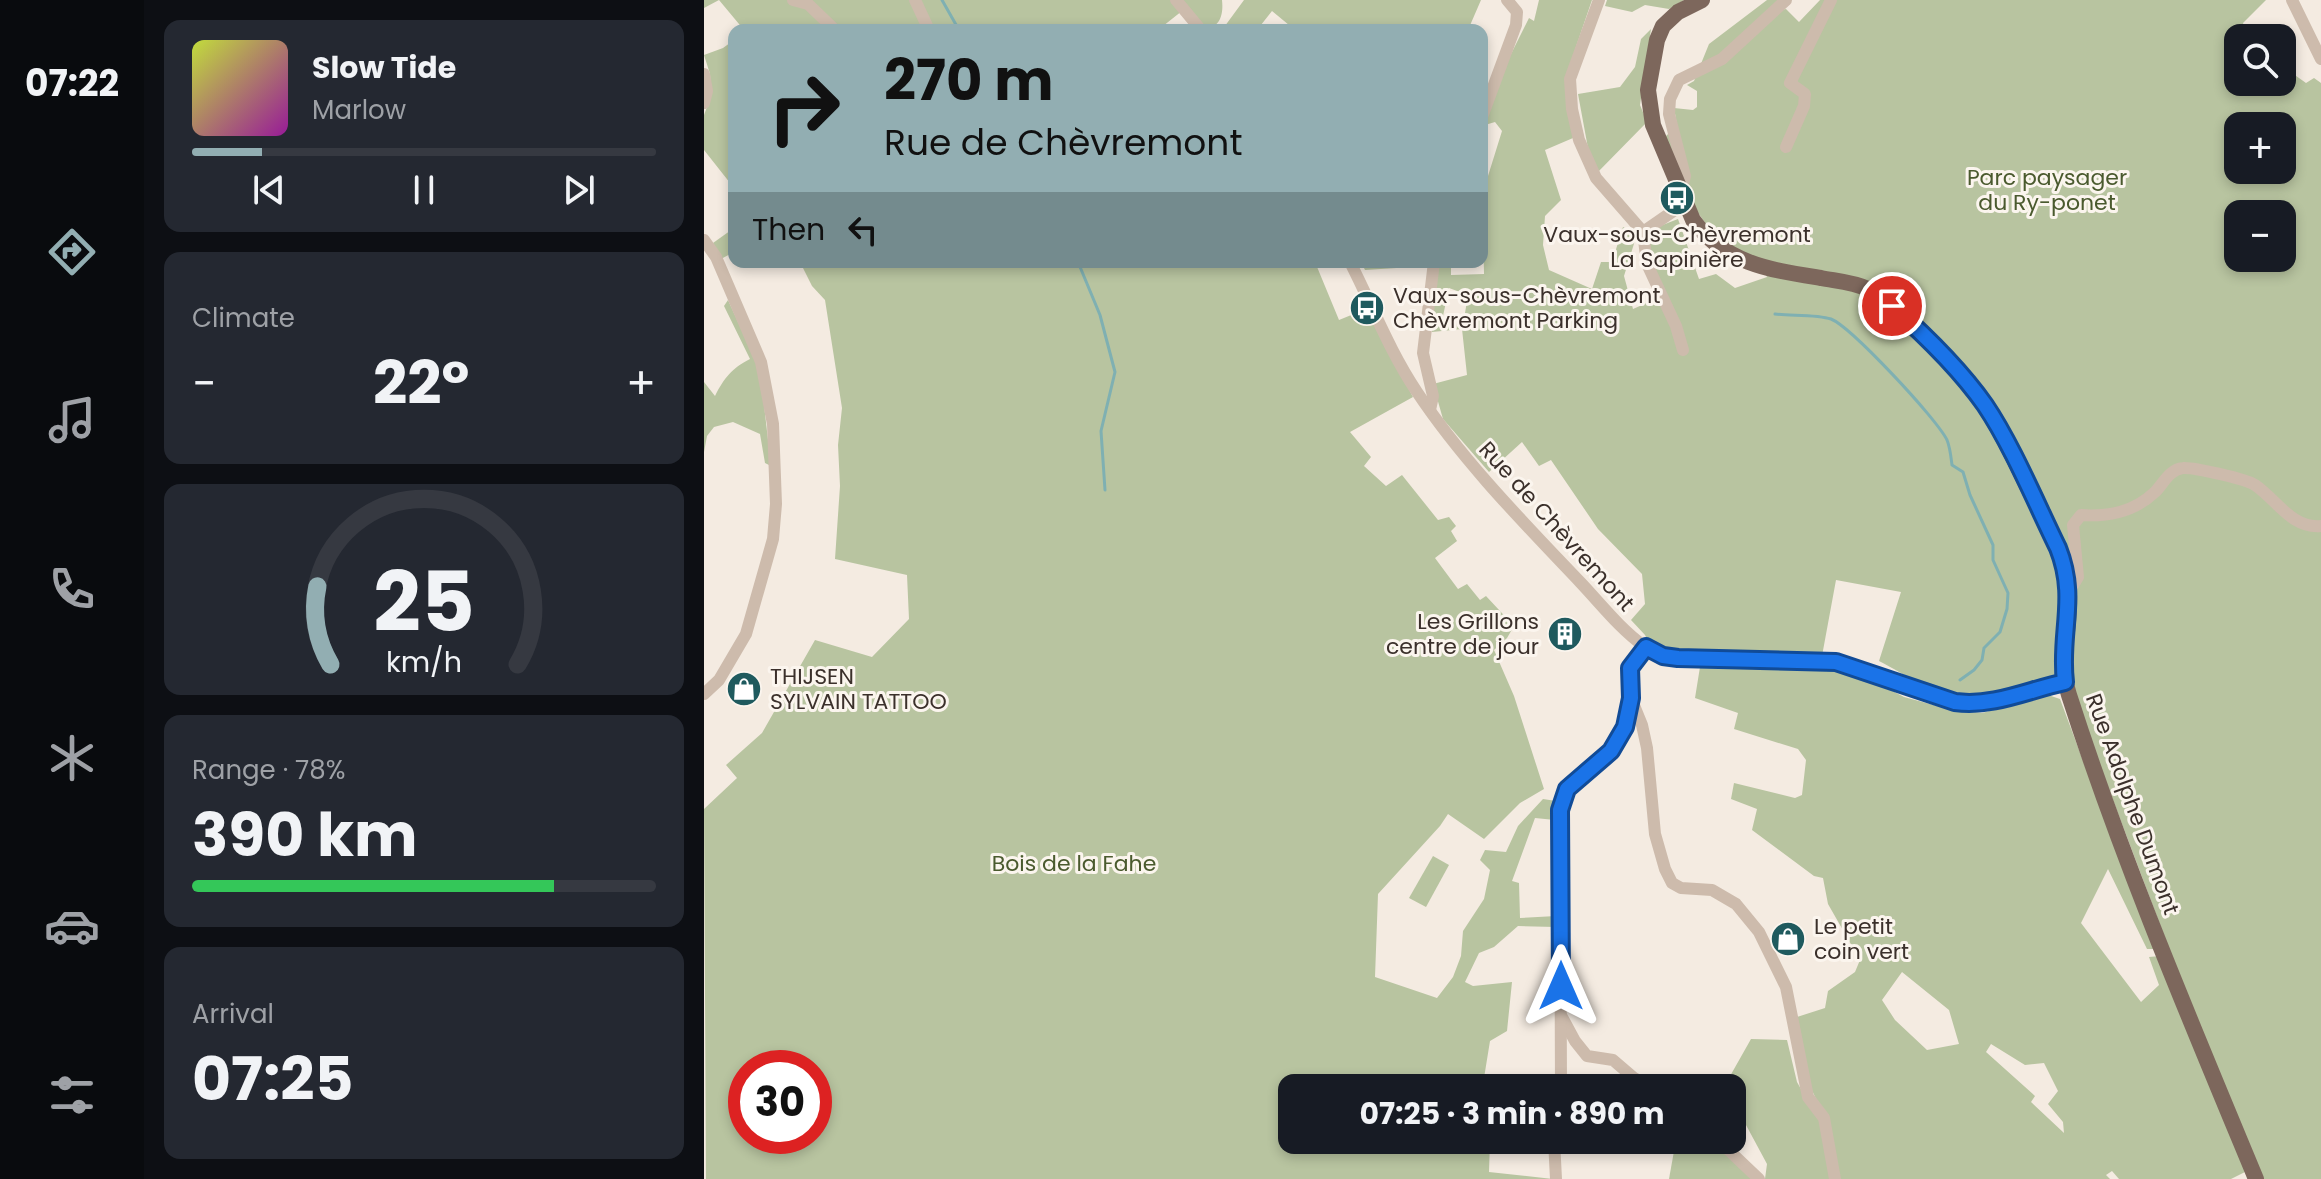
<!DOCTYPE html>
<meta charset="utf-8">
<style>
body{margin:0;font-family:Poppins,sans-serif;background:#242831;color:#f1f3f6;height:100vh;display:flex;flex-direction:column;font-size:30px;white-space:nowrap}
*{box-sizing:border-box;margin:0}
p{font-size:26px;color:#9ea1a6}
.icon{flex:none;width:44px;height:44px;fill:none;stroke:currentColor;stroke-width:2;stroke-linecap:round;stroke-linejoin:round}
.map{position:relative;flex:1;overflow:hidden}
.details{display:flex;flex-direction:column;gap:20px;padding:20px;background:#0d0f14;width:560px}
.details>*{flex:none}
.top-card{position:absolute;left:24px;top:24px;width:760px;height:244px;border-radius:16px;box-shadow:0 4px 12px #0003;background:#92aeb2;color:#111;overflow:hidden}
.fabs{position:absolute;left:1520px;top:24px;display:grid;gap:16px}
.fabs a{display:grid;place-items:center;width:72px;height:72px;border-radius:16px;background:#171b24;box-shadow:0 4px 12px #0003;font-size:40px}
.speed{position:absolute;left:24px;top:1050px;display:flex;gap:16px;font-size:40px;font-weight:700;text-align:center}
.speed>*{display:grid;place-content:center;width:104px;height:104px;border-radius:50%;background:#171b24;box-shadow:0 4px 12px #0003;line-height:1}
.speed .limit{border:12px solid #d22;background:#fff;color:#111}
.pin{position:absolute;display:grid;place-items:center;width:68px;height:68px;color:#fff;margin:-34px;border:4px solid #fff;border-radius:50%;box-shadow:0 2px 8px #0007}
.me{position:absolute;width:88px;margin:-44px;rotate:0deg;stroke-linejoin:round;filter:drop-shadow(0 0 6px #0008)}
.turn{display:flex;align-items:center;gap:28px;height:168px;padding:0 24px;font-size:36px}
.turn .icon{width:104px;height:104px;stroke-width:2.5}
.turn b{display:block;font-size:56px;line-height:68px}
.then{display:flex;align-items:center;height:76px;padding:0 24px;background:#0003;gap:16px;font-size:30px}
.big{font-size:60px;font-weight:700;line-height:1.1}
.details .widget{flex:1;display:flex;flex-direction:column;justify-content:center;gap:12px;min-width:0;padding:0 28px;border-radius:16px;background:#242831}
.details .dial{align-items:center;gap:0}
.dial svg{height:208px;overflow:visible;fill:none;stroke:#363941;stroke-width:7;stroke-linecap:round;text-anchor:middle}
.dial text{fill:#f1f3f6;stroke:none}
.song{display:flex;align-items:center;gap:24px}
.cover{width:96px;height:96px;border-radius:12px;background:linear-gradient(135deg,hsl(70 70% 55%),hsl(300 70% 35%))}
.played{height:8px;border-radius:4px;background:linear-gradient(90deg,#92aeb2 15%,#363941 15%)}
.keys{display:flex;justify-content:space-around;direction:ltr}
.heat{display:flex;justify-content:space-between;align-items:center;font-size:44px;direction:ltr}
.charge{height:12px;border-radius:6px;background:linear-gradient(90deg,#34c759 78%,#363941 0)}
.trip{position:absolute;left:574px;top:1074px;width:468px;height:80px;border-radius:16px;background:#171b24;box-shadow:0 4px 12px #0003;font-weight:700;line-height:80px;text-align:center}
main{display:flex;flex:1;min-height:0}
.menu{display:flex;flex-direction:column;width:144px;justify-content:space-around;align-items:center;background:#090b0e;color:#9ea1a6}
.menu .icon{width:56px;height:56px}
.menu .current{color:#92aeb2}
.menu b{font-size:36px;color:#f1f3f6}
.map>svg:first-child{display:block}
.green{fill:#b8c4a0;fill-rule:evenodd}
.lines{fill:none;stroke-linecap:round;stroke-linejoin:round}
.stream{stroke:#7fb0b2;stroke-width:3}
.minor{stroke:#cdbbac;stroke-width:12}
.major{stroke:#7d675c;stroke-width:16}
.route-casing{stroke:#114b97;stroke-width:20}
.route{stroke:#1a73e8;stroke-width:14}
.labels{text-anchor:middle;stroke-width:6;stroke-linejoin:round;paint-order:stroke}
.park-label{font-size:22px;fill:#4a5a2e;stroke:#fbf5ee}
.poi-label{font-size:22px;fill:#3b302b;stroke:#fbf5ee;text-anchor:start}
.street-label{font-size:22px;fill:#3b302b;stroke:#fbf5ee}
</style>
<main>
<nav class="menu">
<b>07:22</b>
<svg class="icon current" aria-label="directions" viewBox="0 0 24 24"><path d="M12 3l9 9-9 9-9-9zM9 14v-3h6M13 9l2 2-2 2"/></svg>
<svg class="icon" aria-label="music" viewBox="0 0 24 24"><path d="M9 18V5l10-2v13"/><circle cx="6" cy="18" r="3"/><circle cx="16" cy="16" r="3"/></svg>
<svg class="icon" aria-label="phone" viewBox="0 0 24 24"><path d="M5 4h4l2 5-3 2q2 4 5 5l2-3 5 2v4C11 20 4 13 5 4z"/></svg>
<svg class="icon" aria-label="climate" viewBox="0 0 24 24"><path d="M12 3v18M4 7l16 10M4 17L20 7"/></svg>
<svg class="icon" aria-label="car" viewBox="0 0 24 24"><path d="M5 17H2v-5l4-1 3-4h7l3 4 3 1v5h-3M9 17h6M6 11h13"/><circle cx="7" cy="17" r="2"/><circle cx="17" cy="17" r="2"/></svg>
<svg class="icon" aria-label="filters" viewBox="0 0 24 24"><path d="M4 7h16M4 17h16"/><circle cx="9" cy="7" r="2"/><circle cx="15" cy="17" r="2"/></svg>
</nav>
<section class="details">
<div class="widget">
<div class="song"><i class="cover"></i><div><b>Slow Tide</b><p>Marlow</p></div></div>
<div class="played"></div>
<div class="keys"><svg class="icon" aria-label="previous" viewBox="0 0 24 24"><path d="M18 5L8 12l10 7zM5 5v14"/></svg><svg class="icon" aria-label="pause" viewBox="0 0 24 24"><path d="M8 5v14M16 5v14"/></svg><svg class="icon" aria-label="next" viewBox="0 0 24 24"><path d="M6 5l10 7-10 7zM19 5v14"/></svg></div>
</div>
<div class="widget"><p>Climate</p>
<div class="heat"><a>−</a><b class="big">22°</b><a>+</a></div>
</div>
<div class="widget dial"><svg viewBox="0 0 100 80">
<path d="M14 69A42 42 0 1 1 86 69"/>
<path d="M14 69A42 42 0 0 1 9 39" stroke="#92aeb2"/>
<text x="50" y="56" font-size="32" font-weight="700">25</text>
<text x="50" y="72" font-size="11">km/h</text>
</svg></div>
<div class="widget"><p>Range · 78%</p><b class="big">390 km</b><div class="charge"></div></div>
<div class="widget"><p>Arrival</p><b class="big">07:25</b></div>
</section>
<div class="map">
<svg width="1617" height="1179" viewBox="0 0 1617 1179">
<rect width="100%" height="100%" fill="#f4ebe1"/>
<g class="green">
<path d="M0,0H518C520,18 514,30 495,30L478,11L454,30H40L15,0L0,8Z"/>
<polygon points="540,0 777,0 764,30 591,30 568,11 553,30 518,30"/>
<path d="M835,0H888L862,76L869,138L841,150L857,200L841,216L839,245L845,270L888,289L897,262H908L919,227L933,234L920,276L929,309L954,298L943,231L974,219L995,279L1012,274L1031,288L1063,277C1052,253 1037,257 1020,242C988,216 975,175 959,139L973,125L970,108L989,110L993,107V91L983,85L990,81L1005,44L1063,0H1075L1062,13L1082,9L1095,22L1116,0H1562L1539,23L1544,38H1534V82H1578V66L1602,83L1610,78L1617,83V1179H1552L1363,678C1333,672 1309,693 1279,698C1243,704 1206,677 1175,661L1197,592L1132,580L1118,656L972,653L946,645L941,635L927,620L941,604L938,574L894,529L847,460L835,466L818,442L785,472L739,419L729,384L763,375L758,329L728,332L727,325L733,322L760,319L764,295L745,288L739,316L722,315L729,266L747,267V275L780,274L778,175L784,176L798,131L791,122L781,125L797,74L825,18L830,21ZM1534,126H1578V170H1534ZM1534,214H1578V258H1534Z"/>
<polygon points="903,0 980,0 965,9 941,5 928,12 901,6"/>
<polygon points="947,29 936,105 943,122 892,174 886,159 874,94 916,87 931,67 937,39"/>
<polygon points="30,40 30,188 0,150 0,115 7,96 6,74 0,55 19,48"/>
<polygon points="30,228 30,252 17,259 9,243"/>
<path d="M96,262H611L635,320L662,309L709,397L646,432L667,457L660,466L682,486L698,475L734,520L745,517L752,526L747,531L753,541L731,558L754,589L763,584L776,600L782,596L810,626L803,638L790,650L810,696L840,789L816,803L780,839L744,814L736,826L674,894L671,977L733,998L749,977L757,956L759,931L780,899L786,870L776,860L781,850L802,852L814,826L839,799L852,801L851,820L831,818L808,881L815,883L816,918L852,916V927L814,926L790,947L775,953L761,982L769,986L808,982L803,1031L786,1041L780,1078L788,1080V1088H588V1140H786L785,1172L849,1179H2L0,809L33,778L22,765L58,733L111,640L168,657L205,619L203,575L131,559L136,486L134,445L138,408L121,300L108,286ZM42,1068H110V1136H42Z"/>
<polygon points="657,262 725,262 724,266 661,270"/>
<path d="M24,300L56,370L67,466L61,463L56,434L29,422L10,427L3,436L0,452V382L11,396C20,378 28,368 46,359L20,306Z"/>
<path d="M1053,666L1114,667L1164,678L1200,697L1237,707L1278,713L1344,695L1356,699L1400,817L1454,949H1443L1404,869L1377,923L1437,1002L1455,985L1445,957L1456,956L1543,1171L1527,1179H1415L1408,1171L1402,1175L1406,1179H1061L1063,1164L1028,1099V1088H1022L1021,1085L1047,1039L1083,1040L1093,1082L1108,1109L1115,1105L1101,1076L1093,1017L1121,1008L1124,991L1151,972L1156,960L1124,904L1119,878L1110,876L1048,830L1053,809L1027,799L1030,783L1091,798L1098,795L1102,760L1094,749L1030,729L1034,713L991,698L996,667ZM1198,972L1245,1010L1255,1044L1223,1050L1191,1020L1178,1000ZM1287,1044L1321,1065L1340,1063L1354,1091L1344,1104L1359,1122L1360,1133L1327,1102L1331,1096L1282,1052Z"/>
<polygon points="729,856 745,865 722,907 705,898"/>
<polygon points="972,1140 1009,1140 1054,1179 965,1179"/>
</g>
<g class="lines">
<g class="stream">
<polyline points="238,0 255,30"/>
<polyline points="374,262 396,315 411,372 397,431 401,490"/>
<path d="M1071,314C1086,316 1113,314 1127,319C1147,327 1233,419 1243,440C1246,447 1247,457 1248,465L1259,472L1266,495L1289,545V560L1304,593L1303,609L1296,632L1280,648L1278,660L1270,670L1256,680"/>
</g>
<g class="minor">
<polyline points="89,0 104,4 131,30"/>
<polyline points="211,0 225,30"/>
<polyline points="472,0 497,30"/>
<polyline points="895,0 866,79 868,109 875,140 892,178 939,232 943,264 972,326 979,350"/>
<polyline points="1588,0 1617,59"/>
<polyline points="0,74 3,91 0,103"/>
<polyline points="778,117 812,25 813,12 803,0"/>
<polyline points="1082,147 1100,106 1101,94 1086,83 1127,0"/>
<polyline points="977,192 981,176 965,114 966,99 975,80 1018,59 1082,0"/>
<polyline points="939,232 981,203"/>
<polyline points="0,240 12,257 57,362 69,424 72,504 69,539 42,634 15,680 0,694"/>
<path d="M646,262C668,305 686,352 713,392C759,461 819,522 876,582C896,603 916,629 940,646C951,653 962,656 974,658L1111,659L1132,662L1251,702C1290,707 1324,690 1361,682"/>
<polyline points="726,410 729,396 719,353 730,262"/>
<path d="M1365,592L1374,577L1369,525L1377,515C1405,517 1430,512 1451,492C1459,484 1466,469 1479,468C1489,467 1542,479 1551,485C1573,500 1588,529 1617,526"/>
<polyline points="927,698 938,725 943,748 951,834 961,869 968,883 977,888 1008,890 1032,904 1055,932 1082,987 1104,1097 1120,1118 1131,1179"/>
<polyline points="858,1017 871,1041 883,1056 909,1060 930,1078 948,1088"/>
<polyline points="857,1088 856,810 863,789 907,751 921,727 927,698 926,668 942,647"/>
<polyline points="850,1140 852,1179"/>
<polyline points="1014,1140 1055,1179"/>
</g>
<path class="major" d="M998,0L974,12L959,26L953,40L944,90L949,125L989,220C1021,264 1067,270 1117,278C1132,281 1149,282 1164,289C1199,307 1243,356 1268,388C1291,419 1307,453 1324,488C1341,521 1364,555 1365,594C1367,629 1354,660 1365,695C1418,860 1486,1020 1552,1179"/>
</g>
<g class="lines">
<g class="route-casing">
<path id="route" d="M857,986L856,810L863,789L907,751L921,727L927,698L926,668L942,647L959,656L974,658L1132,662L1251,702C1290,707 1324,690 1361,682C1355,633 1374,598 1354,548C1332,503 1308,445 1281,405C1255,368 1222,336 1188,306"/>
</g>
<use href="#route" class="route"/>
</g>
<defs>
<g id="bus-disc" transform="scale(1.8)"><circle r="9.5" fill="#1f5a5e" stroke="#fbf5ee"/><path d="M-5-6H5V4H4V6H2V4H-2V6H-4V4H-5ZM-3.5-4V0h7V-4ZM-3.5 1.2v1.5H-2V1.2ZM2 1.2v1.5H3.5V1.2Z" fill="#fff"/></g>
<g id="building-disc" transform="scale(1.8)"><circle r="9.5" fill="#1f5a5e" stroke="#fbf5ee"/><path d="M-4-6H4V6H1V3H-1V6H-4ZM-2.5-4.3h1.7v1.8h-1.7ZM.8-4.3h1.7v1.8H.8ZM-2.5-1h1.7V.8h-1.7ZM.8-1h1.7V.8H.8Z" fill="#fff"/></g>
<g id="shop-disc" transform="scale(1.8)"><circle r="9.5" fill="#1f5a5e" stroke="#fbf5ee"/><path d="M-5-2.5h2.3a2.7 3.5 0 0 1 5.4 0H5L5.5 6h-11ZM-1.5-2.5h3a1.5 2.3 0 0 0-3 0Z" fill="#fff"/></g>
</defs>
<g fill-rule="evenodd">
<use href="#bus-disc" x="973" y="198"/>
<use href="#bus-disc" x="663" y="308"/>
<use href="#building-disc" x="861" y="634"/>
<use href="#shop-disc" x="40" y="689"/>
<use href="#shop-disc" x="1084" y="939"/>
</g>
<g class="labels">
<g class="park-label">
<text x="1343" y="185">Parc paysager<tspan x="1343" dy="25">du Ry-ponet</tspan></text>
<text x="370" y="871">Bois de la Fahe</text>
</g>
<g class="poi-label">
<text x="973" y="242" text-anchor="middle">Vaux-sous-Chèvremont<tspan x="973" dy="25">La Sapinière</tspan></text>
<text x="689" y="303">Vaux-sous-Chèvremont<tspan x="689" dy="25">Chèvremont Parking</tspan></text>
<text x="835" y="629" text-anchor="end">Les Grillons<tspan x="835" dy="25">centre de jour</tspan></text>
<text x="66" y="684">THIJSEN<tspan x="66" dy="25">SYLVAIN TATTOO</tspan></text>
<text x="1110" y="934">Le petit<tspan x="1110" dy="25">coin vert</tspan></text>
</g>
<g class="street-label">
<text transform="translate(853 526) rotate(48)" y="8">Rue de Chèvremont</text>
<text transform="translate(1429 804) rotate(70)" y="8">Rue Adolphe Dumont</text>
</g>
</g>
</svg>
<div class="fabs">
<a><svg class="icon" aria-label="search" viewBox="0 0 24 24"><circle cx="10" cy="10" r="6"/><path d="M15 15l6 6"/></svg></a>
<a>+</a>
<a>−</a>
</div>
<div class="speed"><div class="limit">30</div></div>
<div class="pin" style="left:1188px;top:306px;background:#d93025"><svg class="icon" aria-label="arrive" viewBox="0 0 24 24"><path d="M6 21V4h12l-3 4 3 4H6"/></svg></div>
<svg class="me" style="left:857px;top:986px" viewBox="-20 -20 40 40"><path d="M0-17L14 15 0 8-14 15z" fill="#1a73e8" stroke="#fff" stroke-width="4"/></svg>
<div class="trip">07:25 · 3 min · 890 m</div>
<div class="top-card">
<div class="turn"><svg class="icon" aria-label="right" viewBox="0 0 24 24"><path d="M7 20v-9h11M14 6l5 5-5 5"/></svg><div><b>270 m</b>Rue de Chèvremont</div></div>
<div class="then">Then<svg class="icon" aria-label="left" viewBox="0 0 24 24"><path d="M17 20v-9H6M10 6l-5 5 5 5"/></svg></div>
</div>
</div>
</main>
